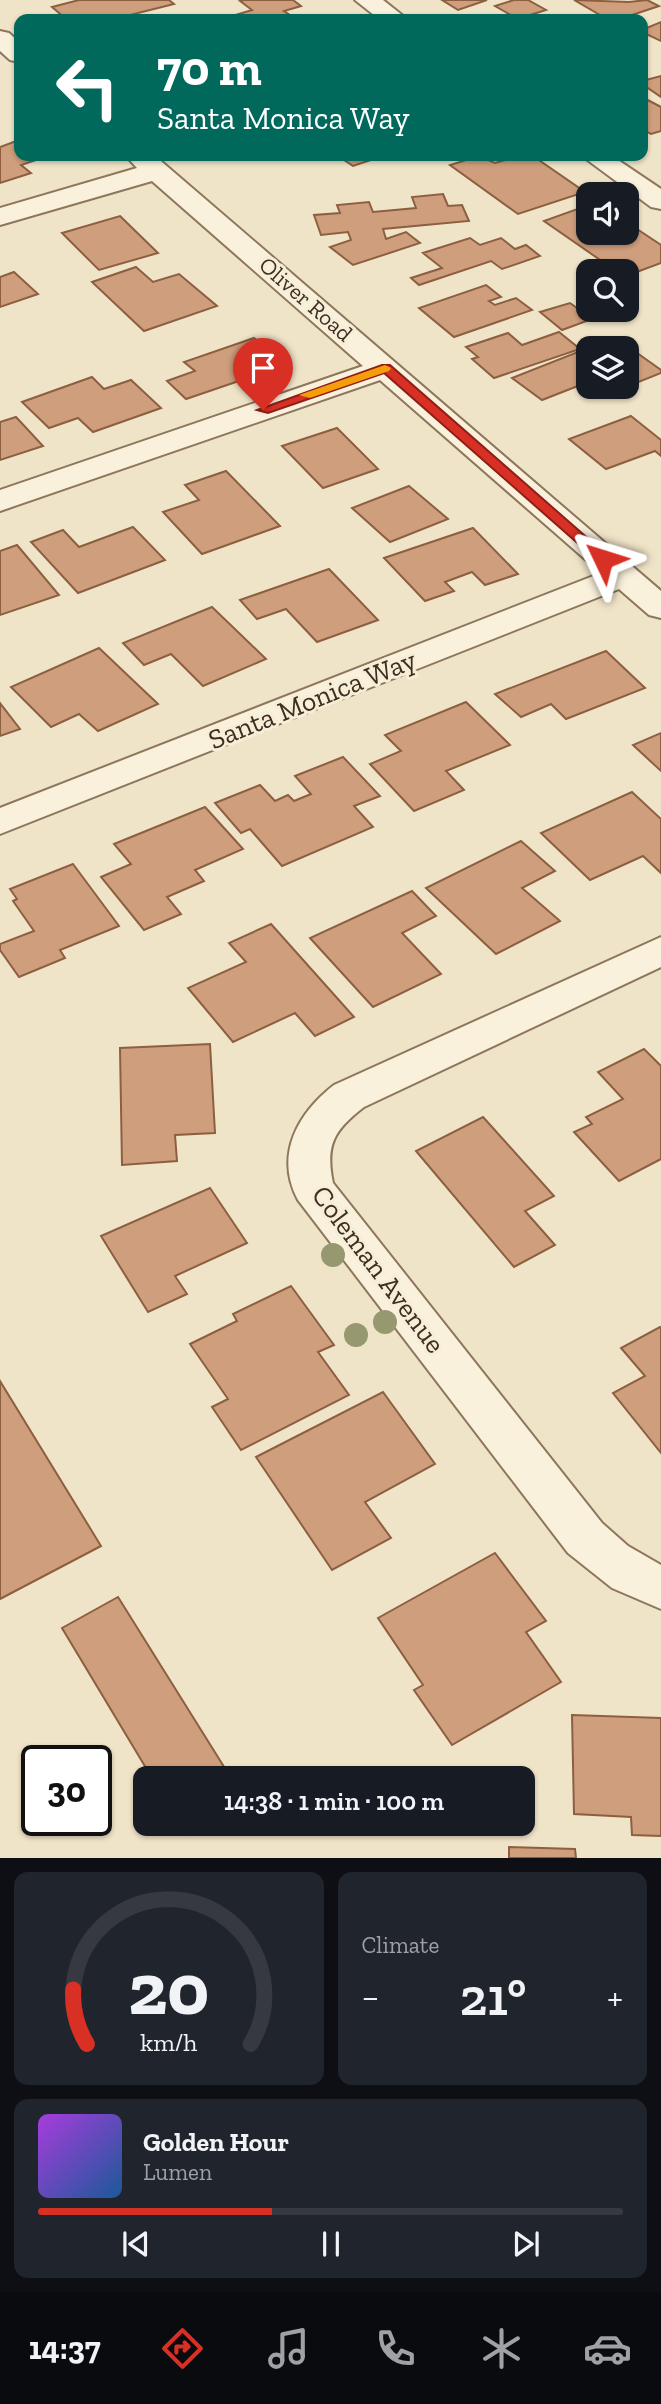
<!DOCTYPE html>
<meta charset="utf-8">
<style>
body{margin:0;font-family:"Zilla Slab",serif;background:#20242c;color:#f1f3f6;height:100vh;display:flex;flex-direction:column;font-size:26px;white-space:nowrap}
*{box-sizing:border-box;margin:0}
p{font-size:23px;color:#9ea1a6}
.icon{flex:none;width:38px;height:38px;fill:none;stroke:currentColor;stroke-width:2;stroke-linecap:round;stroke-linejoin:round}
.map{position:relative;height:1858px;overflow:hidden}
.details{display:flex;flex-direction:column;gap:14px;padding:14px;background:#0d0f14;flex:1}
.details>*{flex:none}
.banner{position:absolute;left:14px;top:14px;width:634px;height:147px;border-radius:14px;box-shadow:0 2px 5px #0004;background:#00695c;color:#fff;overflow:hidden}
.buttons{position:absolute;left:576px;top:182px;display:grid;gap:14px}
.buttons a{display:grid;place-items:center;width:63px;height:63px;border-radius:14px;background:#171b24;box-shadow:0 2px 5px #0004;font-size:35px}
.speed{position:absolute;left:21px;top:1745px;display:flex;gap:14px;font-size:35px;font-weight:700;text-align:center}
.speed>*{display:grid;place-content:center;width:91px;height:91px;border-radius:50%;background:#171b24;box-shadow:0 2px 5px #0004;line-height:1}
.speed .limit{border:4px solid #111;border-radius:10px;background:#fff;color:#111}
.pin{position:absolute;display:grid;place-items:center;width:60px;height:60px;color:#fff;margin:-72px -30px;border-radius:50% 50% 50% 0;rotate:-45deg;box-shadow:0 0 7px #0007}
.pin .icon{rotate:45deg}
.me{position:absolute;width:77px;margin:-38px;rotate:311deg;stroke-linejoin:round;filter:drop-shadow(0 0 5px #0008)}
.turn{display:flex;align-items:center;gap:24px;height:147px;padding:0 28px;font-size:32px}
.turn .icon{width:91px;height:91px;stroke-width:2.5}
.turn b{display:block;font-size:49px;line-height:60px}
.big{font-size:52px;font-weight:600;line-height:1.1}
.details .widget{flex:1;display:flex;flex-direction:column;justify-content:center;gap:10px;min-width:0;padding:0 24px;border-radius:14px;background:#20242c}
.details .dial{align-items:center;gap:0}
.dial svg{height:182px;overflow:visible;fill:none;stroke:#363941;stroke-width:7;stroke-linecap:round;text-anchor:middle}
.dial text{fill:#f1f3f6;stroke:none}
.song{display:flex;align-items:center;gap:21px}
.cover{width:84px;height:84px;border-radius:10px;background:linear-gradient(135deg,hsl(280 70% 55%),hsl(210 70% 35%))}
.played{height:7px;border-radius:4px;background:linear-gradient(90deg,#d93025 40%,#363941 40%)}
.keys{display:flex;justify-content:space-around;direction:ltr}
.heat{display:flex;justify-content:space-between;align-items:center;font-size:38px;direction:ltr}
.details .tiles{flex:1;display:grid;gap:14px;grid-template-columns:1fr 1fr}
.widget:last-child{grid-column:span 2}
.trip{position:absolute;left:133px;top:1766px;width:402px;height:70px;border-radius:14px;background:#171b24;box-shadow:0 2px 5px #0004;font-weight:600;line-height:70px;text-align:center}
.dock{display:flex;height:112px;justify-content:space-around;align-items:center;background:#090b0e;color:#9ea1a6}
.dock .icon{width:49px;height:49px}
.dock .on{color:#d93025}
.dock b{font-size:32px;color:#f1f3f6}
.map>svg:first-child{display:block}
.building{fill:#cf9f7d;stroke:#8d5f41;stroke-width:2}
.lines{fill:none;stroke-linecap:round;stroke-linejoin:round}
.minor-casing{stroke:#8d765c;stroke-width:4}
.minor{fill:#faf1dc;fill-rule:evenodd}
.tree{fill:#96986f}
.route{fill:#d93025;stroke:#8d1f18;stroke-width:2}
.slow{fill:#f59e0b}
.labels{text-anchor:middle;stroke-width:6;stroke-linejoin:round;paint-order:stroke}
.far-street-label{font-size:23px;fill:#3d2e20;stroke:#f7eed8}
.street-label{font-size:28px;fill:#3d2e20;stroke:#f7eed8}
</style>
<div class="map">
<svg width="661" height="1858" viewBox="0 0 661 1858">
<rect width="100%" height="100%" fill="#f0e4c8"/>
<g class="building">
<polygon points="79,0 169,0 174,4 114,19 66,19 52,7"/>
<polygon points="293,0 301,6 284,11 296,19 241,19 235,15 252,10 240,1 244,0"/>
<polygon points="442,0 487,0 458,10"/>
<polygon points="514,0 528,0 546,10 530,15 538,19 494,19 509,14 495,6"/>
<polygon points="574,0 629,2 647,0 659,6 620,19 607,19"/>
<polygon points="661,22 661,41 642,32 642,30"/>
<polygon points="661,76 661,97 642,84 642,81"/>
<polygon points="642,97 661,107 661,131 651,134 642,129"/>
<polygon points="19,140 19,156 42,158 21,165 31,173 0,183 0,147"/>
<polygon points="338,156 383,156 353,166"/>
<polygon points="479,156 495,163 519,156 533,156 585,192 518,214 450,165"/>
<polygon points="443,194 448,206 462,205 469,221 383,229 386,239 406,232 420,243 353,265 330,247 351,240 348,232 321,235 314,215 340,213 337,205 369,202 373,212 416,208 412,197"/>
<polygon points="580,208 588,214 588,233 626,233 626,227 631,225 661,245 661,263 626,276 626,271 616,271 544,221"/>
<polygon points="120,216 158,253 99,270 62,233"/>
<polygon points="470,238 480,245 501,238 515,249 526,245 540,256 502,269 491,261 419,285 411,278 442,268 423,253"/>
<polygon points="136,267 153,282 179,274 217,306 144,331 92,282"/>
<polygon points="14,272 38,294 0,307 0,277"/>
<polygon points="486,285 501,297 489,301 495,305 516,298 532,310 454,337 419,308"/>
<polygon points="570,303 592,319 562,330 540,312"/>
<polygon points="559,332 580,349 494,378 472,359 478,357 466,347 508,333 522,345"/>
<polygon points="254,338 281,362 268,367 271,370 186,399 167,381 195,371 184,362"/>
<polygon points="616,338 661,370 661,373 626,387 626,348 588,348"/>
<polygon points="588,348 588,382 542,400 512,378"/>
<polygon points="92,377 104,389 131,380 161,408 93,432 78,418 49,428 22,402"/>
<polygon points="631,416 661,440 661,456 655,451 606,469 569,439"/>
<polygon points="16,417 43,446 0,460 0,422"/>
<polygon points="337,428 378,469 323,488 282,446"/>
<polygon points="226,471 280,526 202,554 163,512 199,500 185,485"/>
<polygon points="409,486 448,519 390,542 352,508"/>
<polygon points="133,527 165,560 78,593 31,542 63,530 79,547"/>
<polygon points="473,528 518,574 485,585 472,572 445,582 454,591 425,601 384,558"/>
<polygon points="17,545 59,595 0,615 0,551"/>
<polygon points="329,569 378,620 317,642 286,609 257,619 240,600"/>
<polygon points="212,607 266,659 203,686 171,654 144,665 123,643"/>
<polygon points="99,648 158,704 98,731 79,714 51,727 11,687"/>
<polygon points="606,651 645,688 566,719 551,704 521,717 495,694"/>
<polygon points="466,702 510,745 446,771 464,790 414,811 370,764 401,751 385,735"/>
<polygon points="0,703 20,729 0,736"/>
<polygon points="661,733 661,771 633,745"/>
<polygon points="343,757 380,796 354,806 373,827 282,866 250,829 241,833 215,803 260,785 275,801 288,795 294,801 311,794 295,776"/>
<polygon points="632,792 661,819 661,873 643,856 590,880 541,833"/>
<polygon points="205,807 243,849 195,870 204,881 167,897 181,914 144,930 101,877 131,864 114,844"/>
<polygon points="521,841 555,871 522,888 560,921 496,954 426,888"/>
<polygon points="73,864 119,926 60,950 65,958 19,977 0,950 0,944 34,931 13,901 17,899 10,889"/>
<polygon points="412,891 436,916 402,933 441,974 373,1007 310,938"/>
<polygon points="271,924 354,1017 315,1036 295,1013 233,1042 188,988 246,962 229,943"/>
<polygon points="210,1044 215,1133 175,1135 177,1161 122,1165 120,1048"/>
<polygon points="644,1049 661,1066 661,1159 619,1181 574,1132 592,1124 586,1117 623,1099 598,1072"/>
<polygon points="483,1117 554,1196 525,1211 555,1245 514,1267 416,1151"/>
<polygon points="210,1188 247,1243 175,1276 187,1294 148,1312 101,1236"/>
<polygon points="291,1286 334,1345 318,1352 349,1395 241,1450 212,1407 228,1399 190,1344 237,1321 233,1314"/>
<polygon points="660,1327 661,1328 661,1453 613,1393 645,1376 621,1348"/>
<polygon points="0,1381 101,1546 0,1599"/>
<polygon points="383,1392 435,1464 365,1502 391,1538 332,1570 256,1457"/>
<polygon points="495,1553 546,1621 526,1632 561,1682 452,1745 414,1690 423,1685 378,1618"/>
<polygon points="118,1597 231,1778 152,1778 62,1628"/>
<polygon points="572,1715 661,1718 661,1836 632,1835 631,1817 574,1814"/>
<polygon points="179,1824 206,1824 186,1835"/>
<polygon points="509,1847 575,1849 576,1858 509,1858"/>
</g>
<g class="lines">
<g class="minor-casing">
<g id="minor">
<polygon points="355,0 383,0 407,19 379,19"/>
<polygon points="0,31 9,33 19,42 19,62 10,60 0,51"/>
<polygon points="126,156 155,156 661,591 661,618 649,615 619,589 0,834 0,808 601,573 380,380 0,511 0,490 363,366 152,181 0,225 0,208 137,168"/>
<polygon points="582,156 612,156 661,189 661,209 651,207"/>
<path d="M661,937V967L364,1107C334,1130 325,1145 333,1183L602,1523L628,1546L661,1565V1609L612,1588L568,1553L298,1200C274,1155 298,1113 334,1085Z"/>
</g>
</g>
<use href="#minor" class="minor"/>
</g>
<g class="tree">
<circle cx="333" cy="1255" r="12"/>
<circle cx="385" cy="1322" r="12"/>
<circle cx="356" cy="1335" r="12"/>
</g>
<polygon class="route" points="382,365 390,365 608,556 608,562 599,562 384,373 268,413 257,410"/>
<polygon class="slow" points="385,365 391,368 389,371 310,398 299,395"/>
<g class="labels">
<g class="far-street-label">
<text transform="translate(306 299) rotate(41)" y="8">Oliver Road</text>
</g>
<g class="street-label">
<text transform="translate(312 699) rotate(-22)" y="10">Santa Monica Way</text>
<text transform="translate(379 1269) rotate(53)" y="10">Coleman Avenue</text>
</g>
</g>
</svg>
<div class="buttons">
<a><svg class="icon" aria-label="sound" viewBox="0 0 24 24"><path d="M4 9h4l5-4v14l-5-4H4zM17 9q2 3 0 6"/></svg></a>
<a><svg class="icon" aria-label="search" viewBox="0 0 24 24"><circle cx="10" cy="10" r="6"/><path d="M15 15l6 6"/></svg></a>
<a><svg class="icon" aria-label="layers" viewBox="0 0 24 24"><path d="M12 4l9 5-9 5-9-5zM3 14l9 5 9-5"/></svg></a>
</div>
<div class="speed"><div class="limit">30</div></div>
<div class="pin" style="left:263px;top:410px;background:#d93025"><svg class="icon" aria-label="arrive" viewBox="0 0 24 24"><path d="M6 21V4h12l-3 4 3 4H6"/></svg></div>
<svg class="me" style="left:603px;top:559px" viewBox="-20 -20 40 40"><path d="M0-17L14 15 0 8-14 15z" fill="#d93025" stroke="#fff" stroke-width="4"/></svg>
<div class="trip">14:38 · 1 min · 100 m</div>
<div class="banner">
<div class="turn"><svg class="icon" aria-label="left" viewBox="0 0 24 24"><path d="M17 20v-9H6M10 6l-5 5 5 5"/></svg><div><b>70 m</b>Santa Monica Way</div></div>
</div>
</div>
<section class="details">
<div class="tiles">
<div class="widget dial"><svg viewBox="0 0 100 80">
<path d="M14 69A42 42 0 1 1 86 69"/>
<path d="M14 69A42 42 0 0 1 8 45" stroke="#d93025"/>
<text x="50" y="56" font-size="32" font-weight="700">20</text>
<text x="50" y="72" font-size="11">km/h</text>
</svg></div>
<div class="widget"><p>Climate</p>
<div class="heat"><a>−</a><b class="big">21°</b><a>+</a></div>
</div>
<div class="widget">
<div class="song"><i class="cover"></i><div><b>Golden Hour</b><p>Lumen</p></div></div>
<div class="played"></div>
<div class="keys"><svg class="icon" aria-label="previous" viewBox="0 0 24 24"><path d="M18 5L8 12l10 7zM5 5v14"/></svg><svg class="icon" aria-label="pause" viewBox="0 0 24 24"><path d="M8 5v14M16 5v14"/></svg><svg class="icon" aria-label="next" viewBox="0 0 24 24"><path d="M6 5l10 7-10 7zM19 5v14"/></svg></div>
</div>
</div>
</section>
<nav class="dock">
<b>14:37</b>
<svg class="icon on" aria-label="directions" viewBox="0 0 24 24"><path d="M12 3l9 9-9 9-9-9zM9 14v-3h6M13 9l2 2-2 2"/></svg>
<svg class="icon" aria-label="music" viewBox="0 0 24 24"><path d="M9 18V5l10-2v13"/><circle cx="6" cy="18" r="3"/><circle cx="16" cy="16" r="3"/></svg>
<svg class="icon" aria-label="phone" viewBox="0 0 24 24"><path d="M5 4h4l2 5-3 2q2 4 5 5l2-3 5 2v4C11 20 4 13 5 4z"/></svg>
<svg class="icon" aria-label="climate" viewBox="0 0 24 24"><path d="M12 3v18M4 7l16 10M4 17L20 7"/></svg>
<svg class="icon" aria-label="car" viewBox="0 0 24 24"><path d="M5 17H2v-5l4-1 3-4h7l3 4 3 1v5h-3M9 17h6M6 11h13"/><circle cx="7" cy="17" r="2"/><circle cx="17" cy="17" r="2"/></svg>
</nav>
